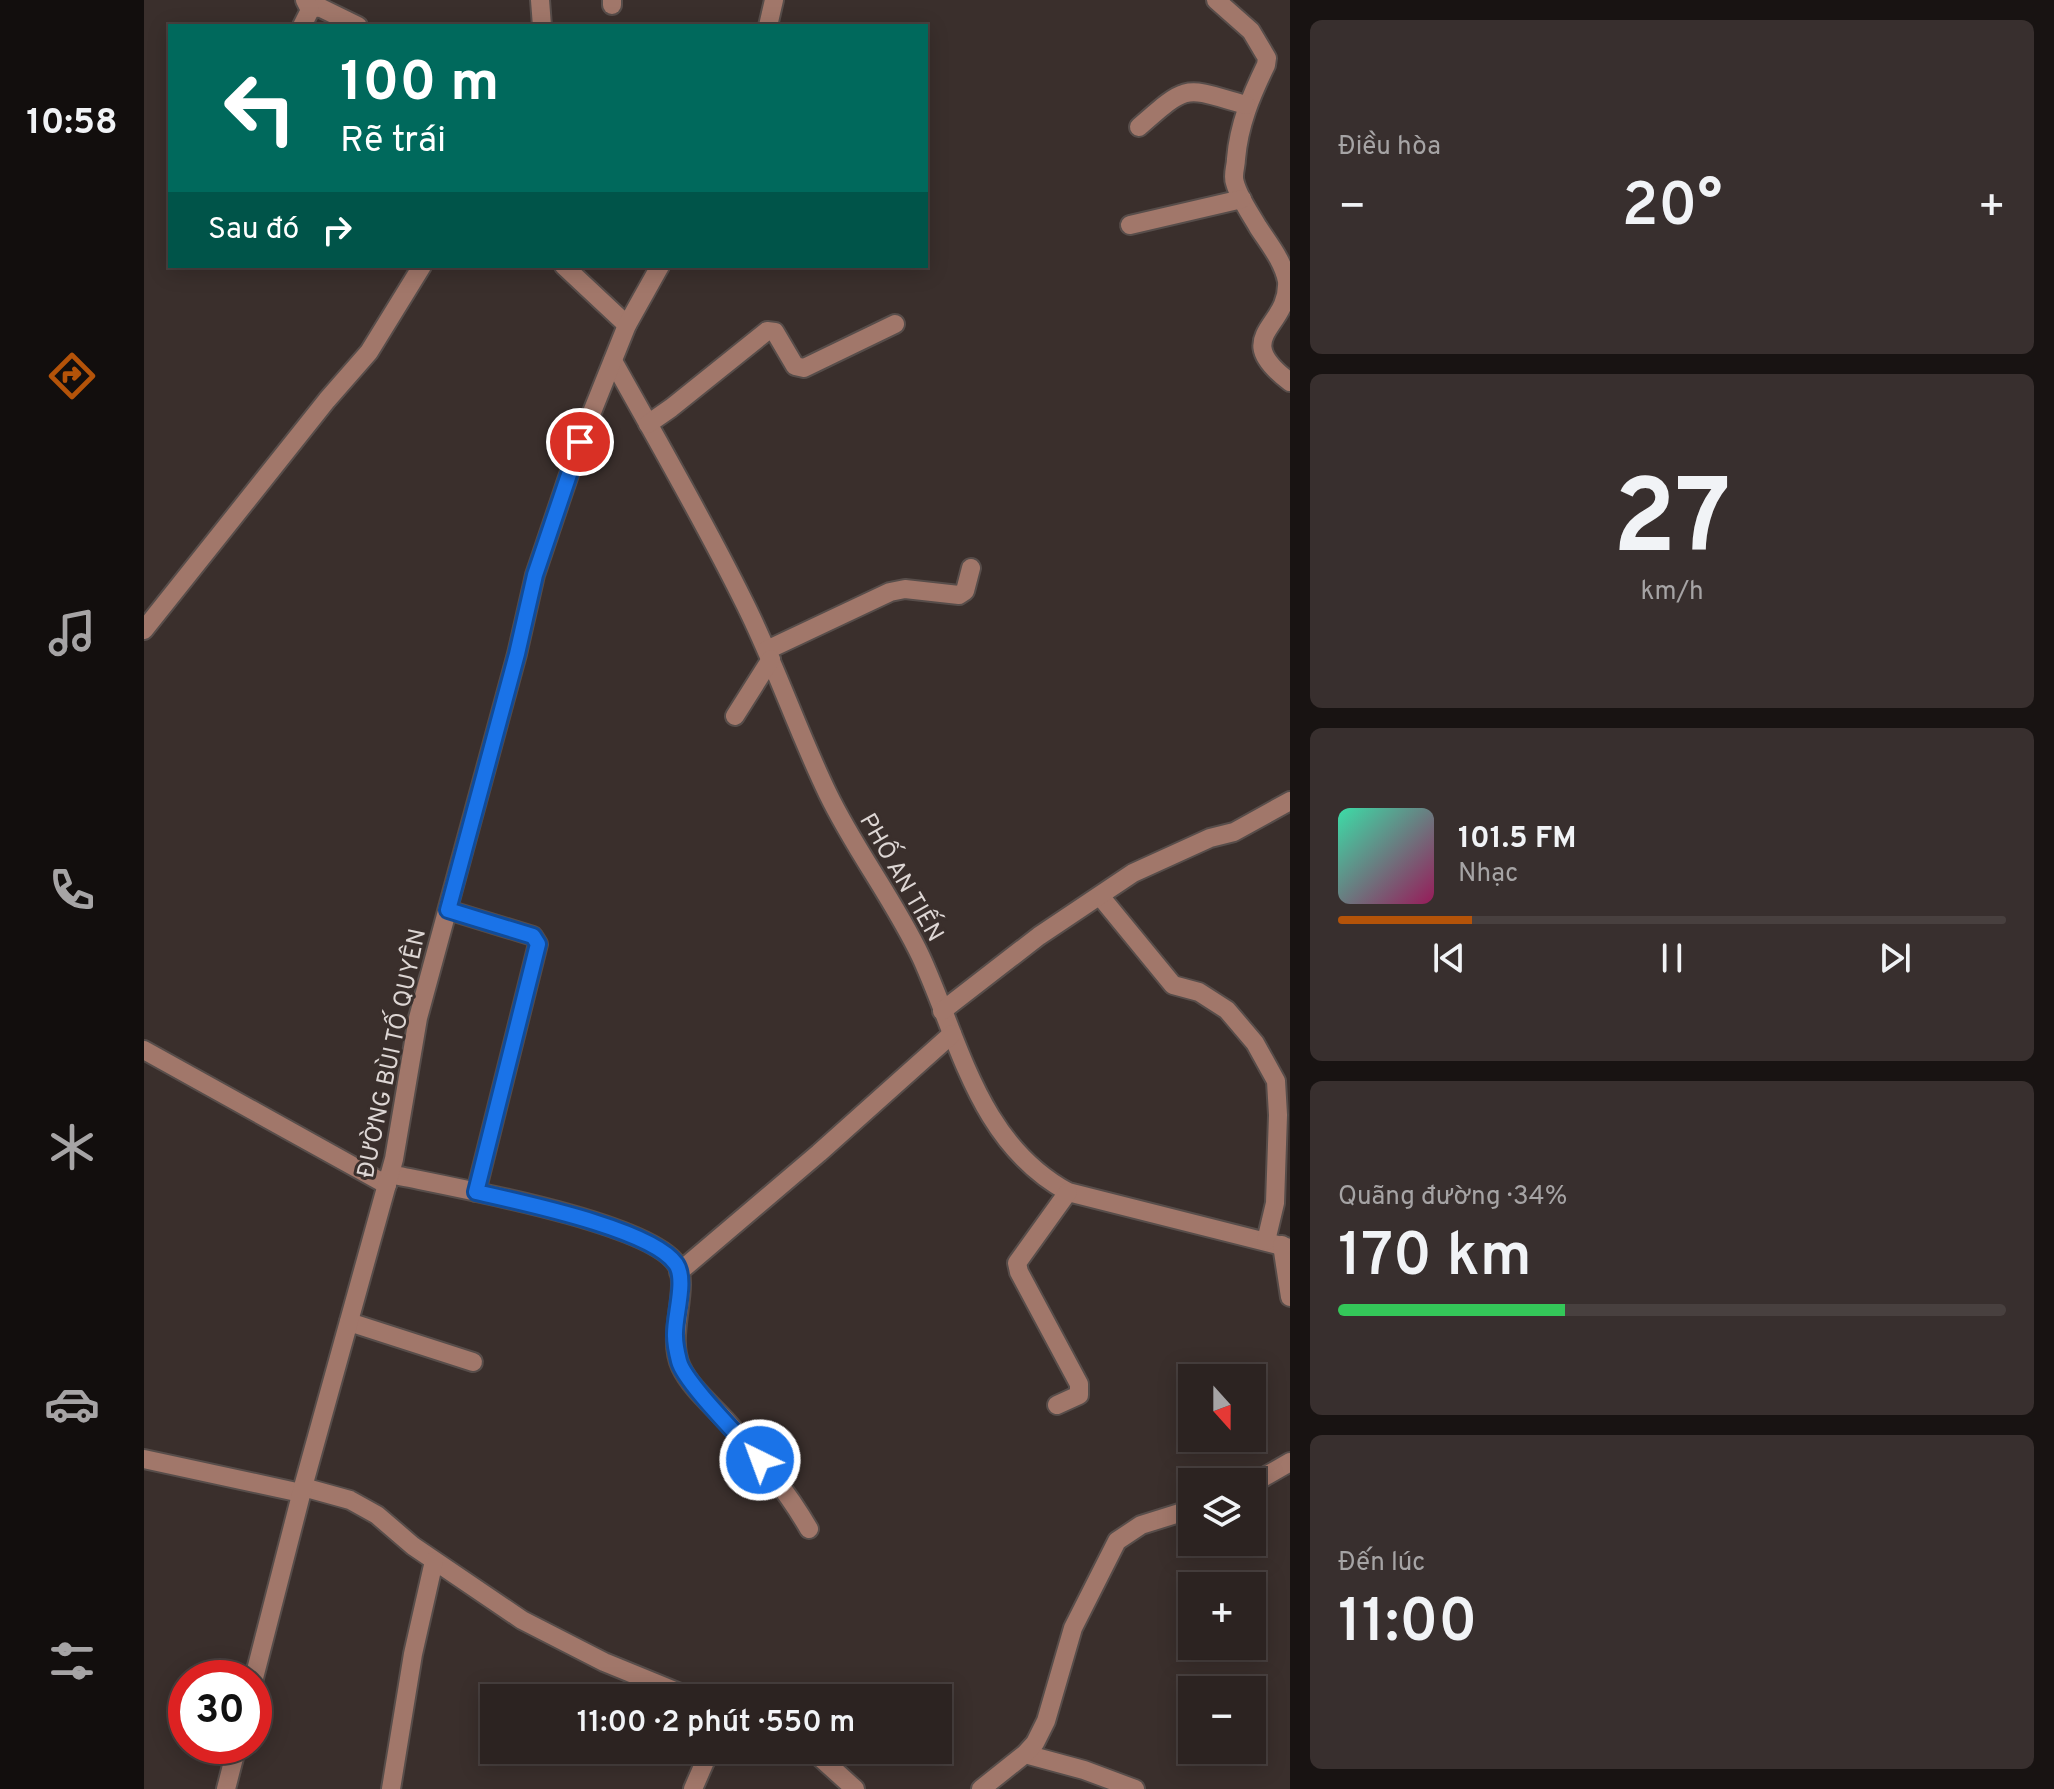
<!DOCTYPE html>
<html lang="vi">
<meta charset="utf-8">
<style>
body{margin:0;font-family:Overpass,sans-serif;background:#382f2e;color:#f1f3f6;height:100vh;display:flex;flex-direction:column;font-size:30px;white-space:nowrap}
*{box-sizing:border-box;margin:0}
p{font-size:26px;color:#a6a4a5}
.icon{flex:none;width:44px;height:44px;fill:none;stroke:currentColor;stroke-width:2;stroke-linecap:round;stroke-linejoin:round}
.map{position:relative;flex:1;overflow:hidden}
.sheet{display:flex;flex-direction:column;gap:20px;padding:20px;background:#181312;width:764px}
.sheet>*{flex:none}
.guide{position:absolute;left:24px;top:24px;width:760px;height:244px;border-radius:0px;box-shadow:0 4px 20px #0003,0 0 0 2px #48403f;background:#00695c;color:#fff;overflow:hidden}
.needle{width:52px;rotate:159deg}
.controls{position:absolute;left:1034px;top:1364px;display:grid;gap:16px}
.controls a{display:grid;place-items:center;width:88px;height:88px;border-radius:0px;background:#2c2321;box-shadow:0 4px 20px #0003,0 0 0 2px #48403f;font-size:40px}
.speed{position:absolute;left:24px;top:1660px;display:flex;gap:16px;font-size:40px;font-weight:700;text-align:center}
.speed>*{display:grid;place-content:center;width:104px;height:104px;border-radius:50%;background:#2c2321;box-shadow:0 4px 20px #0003,0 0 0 2px #48403f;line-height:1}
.speed .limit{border:12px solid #d22;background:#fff;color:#111}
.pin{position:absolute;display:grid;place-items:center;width:68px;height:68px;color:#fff;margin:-34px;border:4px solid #fff;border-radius:50%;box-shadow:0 2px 8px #0007}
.me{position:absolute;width:88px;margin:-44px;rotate:318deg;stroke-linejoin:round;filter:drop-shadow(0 0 6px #0008)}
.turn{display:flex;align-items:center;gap:28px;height:168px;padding:0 40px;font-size:36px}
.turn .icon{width:104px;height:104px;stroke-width:2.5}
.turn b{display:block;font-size:56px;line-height:68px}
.then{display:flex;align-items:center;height:76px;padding:0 40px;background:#0003;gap:16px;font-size:30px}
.big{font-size:60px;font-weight:600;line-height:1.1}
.sheet .widget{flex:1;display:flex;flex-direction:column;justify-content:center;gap:12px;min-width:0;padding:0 28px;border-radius:12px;background:#382f2e}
.sheet .dial{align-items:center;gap:0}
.dial b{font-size:104px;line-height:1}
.song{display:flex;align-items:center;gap:24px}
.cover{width:96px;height:96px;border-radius:12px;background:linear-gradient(135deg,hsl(160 70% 55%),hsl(330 70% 35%))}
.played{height:8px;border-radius:4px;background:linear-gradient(90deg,#b45309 20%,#48403f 20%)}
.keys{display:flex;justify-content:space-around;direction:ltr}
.heat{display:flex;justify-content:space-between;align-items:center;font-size:44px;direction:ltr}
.charge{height:12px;border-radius:6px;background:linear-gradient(90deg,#34c759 34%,#48403f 0)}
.trip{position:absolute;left:336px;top:1684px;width:472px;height:80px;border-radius:0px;background:#2c2321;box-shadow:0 4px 20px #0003,0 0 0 2px #48403f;font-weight:600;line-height:80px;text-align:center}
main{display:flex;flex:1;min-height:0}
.tab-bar{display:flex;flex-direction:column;width:144px;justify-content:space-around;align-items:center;background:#120e0d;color:#a6a4a5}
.tab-bar .icon{width:56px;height:56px}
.tab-bar .current{color:#b45309}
.tab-bar b{font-size:36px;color:#f1f3f6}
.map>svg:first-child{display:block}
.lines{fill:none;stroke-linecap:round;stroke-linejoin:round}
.minor-casing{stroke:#574d4a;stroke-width:22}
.minor{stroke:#a1776a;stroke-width:18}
.route-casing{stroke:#114b97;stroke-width:20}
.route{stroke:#1a73e8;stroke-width:14}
.labels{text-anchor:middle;stroke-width:6;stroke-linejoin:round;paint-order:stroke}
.street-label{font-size:24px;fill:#ddd6d4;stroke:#3a2f2c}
</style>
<main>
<nav class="tab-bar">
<b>10:58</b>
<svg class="icon current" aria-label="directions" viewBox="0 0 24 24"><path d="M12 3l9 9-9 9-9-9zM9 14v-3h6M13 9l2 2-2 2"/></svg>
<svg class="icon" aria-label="music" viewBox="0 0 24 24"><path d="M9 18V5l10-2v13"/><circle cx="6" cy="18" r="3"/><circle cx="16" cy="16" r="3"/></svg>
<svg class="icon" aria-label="phone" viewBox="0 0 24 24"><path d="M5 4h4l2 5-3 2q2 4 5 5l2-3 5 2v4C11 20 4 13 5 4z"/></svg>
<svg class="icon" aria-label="climate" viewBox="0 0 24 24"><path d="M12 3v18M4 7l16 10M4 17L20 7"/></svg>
<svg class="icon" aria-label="car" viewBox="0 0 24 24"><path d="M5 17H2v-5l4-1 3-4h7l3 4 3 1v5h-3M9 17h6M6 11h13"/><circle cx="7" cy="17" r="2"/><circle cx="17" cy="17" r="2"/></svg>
<svg class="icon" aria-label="filters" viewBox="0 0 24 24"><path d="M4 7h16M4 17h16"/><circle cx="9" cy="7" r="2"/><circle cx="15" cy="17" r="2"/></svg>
</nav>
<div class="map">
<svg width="1146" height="1789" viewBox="0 0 1146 1789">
<rect width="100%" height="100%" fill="#3a2f2c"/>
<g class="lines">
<g class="minor-casing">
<g id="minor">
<polyline points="396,0 398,26"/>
<path d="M1072,0L1107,31L1123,58L1122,65C1107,96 1095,124 1092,159C1092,167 1088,175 1091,183C1095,198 1106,213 1114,227C1125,244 1139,261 1143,281C1146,329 1084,335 1146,382"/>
<polyline points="468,5 468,0"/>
<polyline points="165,7 177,8 214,26"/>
<polyline points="158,26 166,10 161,0"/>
<polyline points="624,26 630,0"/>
<path d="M995,127C1045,83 1039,87 1102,105"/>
<polyline points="986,225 1098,199"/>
<polyline points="420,266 483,325"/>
<path d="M469,361C513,440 559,519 599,600C631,663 653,730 684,794C711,850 750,900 777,957C816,1042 834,1143 924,1192L1146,1248"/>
<polyline points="504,424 527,408 623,331 631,332 651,366 660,368 751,324"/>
<polyline points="0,630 183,400 225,352 278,266"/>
<polyline points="623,650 746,592 761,589 815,595 821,591 827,568"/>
<polyline points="591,716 627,659"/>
<polyline points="956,896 1029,985 1055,992 1083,1010 1111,1043 1132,1081 1134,1115 1131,1203 1122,1241"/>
<polyline points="304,910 389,936 394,944 332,1192"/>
<polyline points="798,1011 895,936 989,873 1066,838 1090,832 1146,801"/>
<polyline points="0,1050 243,1185"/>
<path d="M246,1174C301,1186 506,1221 533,1265C546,1287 522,1336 537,1367C547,1388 568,1405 584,1423C614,1457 642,1489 665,1529"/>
<polyline points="1138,1245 1146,1297"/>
<polyline points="535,1272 675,1153 808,1034"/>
<polyline points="205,1322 329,1362"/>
<polyline points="913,1405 935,1395 935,1384 875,1272 873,1263 924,1192"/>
<polyline points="0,1459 157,1493"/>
<polyline points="1108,1484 1146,1462"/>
<polyline points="159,1487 206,1500 233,1515 269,1546 378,1620 460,1662 548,1698"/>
<polyline points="110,1678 159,1487 250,1159 274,1018 373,654 391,575 436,442 483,325 516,266"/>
<polyline points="668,1750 711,1789"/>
<polyline points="881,1754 940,1770 991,1789"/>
<polyline points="82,1789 93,1746"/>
<polyline points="247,1789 269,1654 290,1561"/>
<polyline points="549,1789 566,1750"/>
<polyline points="837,1789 881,1754 891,1743 902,1721 929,1628 973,1541 997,1525 1048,1509"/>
</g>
</g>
<use href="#minor" class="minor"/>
</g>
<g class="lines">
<g class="route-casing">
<path id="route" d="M436,442L391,575L373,654L304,910L389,936L394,944L332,1192C375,1202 508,1229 532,1264C543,1280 530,1317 531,1336C531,1344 533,1353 535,1361C540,1382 599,1440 616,1460"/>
</g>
<use href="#route" class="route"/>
</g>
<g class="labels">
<g class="street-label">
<text transform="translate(758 877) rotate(60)" y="8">PHỐ AN TIẾN</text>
<text transform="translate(247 1053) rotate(-78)" y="8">ĐƯỜNG BÙI TỐ QUYÊN</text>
</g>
</g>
</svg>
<div class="controls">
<a><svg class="needle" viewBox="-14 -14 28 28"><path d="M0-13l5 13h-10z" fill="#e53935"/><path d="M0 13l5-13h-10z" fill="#a6a4a5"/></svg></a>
<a><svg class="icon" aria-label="layers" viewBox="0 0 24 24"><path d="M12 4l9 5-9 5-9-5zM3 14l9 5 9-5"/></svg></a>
<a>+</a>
<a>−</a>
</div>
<div class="speed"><div class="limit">30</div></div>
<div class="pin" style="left:436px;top:442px;background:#d93025"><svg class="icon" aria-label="arrive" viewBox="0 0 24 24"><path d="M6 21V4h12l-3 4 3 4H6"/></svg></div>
<svg class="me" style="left:616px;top:1460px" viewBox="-20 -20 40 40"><circle r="17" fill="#1a73e8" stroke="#fff" stroke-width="3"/><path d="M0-11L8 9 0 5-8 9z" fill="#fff"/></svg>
<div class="trip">11:00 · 2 phút · 550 m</div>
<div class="guide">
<div class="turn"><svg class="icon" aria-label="left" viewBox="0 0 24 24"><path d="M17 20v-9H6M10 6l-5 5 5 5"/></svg><div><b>100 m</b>Rẽ trái</div></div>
<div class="then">Sau đó<svg class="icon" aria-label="right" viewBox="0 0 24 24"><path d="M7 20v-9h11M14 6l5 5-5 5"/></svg></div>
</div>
</div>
<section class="sheet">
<div class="widget"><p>Điều hòa</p>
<div class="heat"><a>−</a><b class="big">20°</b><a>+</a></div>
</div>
<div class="widget dial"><b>27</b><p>km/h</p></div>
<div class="widget">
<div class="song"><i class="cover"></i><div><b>101.5 FM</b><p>Nhạc</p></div></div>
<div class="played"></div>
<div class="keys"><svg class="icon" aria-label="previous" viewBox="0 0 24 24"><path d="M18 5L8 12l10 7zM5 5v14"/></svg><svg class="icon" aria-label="pause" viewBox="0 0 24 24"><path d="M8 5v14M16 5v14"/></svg><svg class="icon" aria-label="next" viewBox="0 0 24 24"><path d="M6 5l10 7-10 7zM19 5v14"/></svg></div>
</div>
<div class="widget"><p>Quãng đường · 34%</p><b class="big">170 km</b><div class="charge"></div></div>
<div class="widget"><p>Đến lúc</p><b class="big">11:00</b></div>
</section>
</main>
